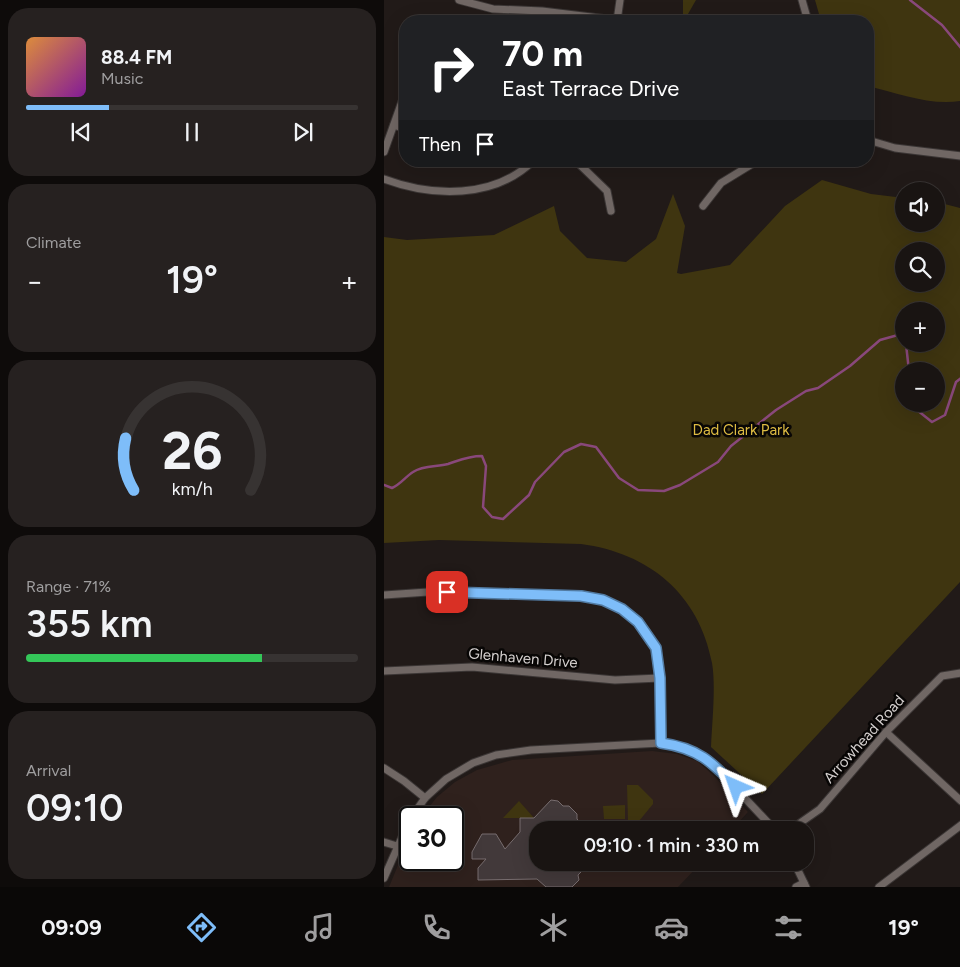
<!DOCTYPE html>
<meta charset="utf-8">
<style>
body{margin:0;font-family:Figtree,sans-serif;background:#262120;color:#f1f3f6;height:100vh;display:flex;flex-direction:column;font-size:19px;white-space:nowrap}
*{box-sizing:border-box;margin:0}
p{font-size:16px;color:#9f9e9f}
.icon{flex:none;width:28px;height:28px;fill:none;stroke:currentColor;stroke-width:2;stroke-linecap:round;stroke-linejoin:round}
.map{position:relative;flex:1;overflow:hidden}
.drawer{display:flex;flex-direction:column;gap:8px;padding:8px;background:#0e0b0a;width:384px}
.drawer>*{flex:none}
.hud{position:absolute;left:15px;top:15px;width:475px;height:152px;border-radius:20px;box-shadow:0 5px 20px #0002,0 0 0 1px #373332;background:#202124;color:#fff;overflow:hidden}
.tools{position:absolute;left:511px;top:182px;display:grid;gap:10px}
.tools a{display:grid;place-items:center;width:50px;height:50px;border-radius:50%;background:#191412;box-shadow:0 5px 20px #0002,0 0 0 1px #373332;font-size:25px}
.speed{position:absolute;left:15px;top:806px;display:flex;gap:10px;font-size:25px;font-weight:700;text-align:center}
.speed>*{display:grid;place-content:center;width:65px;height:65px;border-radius:50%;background:#191412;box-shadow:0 5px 20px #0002,0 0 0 1px #373332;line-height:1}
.speed .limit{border:2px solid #111;border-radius:8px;background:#fff;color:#111}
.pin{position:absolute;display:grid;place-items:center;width:42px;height:42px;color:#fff;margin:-21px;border-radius:10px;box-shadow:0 2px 8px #0006}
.me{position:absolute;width:55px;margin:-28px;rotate:317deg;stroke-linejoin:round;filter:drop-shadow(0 0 4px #0008)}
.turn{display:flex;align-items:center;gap:18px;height:105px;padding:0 20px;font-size:22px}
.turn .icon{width:65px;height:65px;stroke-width:2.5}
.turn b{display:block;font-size:35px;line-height:42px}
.then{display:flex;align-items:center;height:48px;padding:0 20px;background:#0003;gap:10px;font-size:19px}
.big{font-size:38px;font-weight:600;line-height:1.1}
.drawer .tile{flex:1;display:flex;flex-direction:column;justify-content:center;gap:8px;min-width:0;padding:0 18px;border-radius:20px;background:#262120}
.drawer .dial{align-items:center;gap:0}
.dial svg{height:130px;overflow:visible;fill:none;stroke:#373332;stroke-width:7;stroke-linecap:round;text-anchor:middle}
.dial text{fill:#f1f3f6;stroke:none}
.song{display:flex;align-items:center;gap:15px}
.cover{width:60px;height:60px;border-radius:8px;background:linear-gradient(135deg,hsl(30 70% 55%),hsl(290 70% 35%))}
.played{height:5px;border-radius:2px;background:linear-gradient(90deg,#7ebdf9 25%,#373332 25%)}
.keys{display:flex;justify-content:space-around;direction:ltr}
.heat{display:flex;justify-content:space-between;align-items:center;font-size:28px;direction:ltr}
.charge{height:8px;border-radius:4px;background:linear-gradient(90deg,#34c759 71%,#373332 0)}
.trip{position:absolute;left:145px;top:821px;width:285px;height:50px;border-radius:20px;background:#191412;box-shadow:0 5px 20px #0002,0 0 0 1px #373332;font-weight:600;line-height:50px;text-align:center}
.menu{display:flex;height:80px;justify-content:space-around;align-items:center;background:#0a0807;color:#9f9e9f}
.menu .icon{width:35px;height:35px}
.menu .active{color:#7ebdf9}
.menu b{font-size:22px;color:#f1f3f6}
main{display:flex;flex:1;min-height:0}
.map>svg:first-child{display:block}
.built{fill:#2f211d}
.green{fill:#3f3510;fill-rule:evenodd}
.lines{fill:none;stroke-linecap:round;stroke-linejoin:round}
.stream{stroke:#89487b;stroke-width:2.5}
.building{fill:#42393a;stroke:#776d6f}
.street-casing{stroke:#3b3635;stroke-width:9}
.street{stroke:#706764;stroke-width:7}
.route-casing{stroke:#527ba2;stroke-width:12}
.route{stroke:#7ebdf9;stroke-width:9}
.labels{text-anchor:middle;stroke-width:5;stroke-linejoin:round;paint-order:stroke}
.park-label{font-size:15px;fill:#debc43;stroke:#080605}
.street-label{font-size:15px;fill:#d5d0cf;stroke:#080605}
</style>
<main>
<section class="drawer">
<div class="tile">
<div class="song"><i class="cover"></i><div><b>88.4 FM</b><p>Music</p></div></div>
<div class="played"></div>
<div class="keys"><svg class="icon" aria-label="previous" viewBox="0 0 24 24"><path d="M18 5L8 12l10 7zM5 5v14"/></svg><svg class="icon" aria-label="pause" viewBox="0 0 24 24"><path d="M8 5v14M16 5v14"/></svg><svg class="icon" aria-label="next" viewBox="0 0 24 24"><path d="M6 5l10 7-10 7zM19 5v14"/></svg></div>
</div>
<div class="tile"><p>Climate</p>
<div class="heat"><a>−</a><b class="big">19°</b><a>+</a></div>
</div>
<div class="tile dial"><svg viewBox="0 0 100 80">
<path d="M14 69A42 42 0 1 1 86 69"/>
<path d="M14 69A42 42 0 0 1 9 37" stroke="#7ebdf9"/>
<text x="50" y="56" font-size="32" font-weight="700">26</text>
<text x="50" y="72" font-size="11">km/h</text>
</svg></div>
<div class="tile"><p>Range · 71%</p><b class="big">355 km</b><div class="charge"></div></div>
<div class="tile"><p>Arrival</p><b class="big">09:10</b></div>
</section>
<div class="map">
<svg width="577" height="887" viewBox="0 0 577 887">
<rect width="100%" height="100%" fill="#211a18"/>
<polygon class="built" points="268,751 293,754 313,761 329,775 364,812 347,830 154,830 154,862 317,863 294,887 5,887 26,836 26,860 69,860 69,818 37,817 53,797 71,782 93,770 128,760"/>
<g class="green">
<polygon points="299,0 312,0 300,21 299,21"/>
<path d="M431,0H576V101C547,106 513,93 484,86V21H437Z"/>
<path d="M438,180L487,194L520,198V224H552L553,202L576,208V582L378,794L327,747C328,723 332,686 328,663C315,594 265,553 197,544L55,540L0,543V237L23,240L110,235L170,206L176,231L203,258L242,262L272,239L289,194L301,226L293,273L297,274L346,265L401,206ZM552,251V284H520V251ZM552,311V344H520V311ZM552,371V404H520V371Z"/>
<polygon points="243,785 254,785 269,800 269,804 255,821 244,821"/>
<polygon points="135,801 150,818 119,818"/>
<polygon points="241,805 241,819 220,819 219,806"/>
</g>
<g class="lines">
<g class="stream">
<polyline points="526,0 558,25 577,48"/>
<polyline points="522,344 525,371"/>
<polyline points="531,404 533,410 548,422 561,415 572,382 577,378"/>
<path d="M0,485L8,488C17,484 21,477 29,472C39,465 53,467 64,464C76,460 84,456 98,456L102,466L99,507L108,517L119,519L145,495L151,482L180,452L197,444L212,447L235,478L254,490L280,491L296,485L334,462L347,446L392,410L422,391L434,388L466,366L496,340L514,335L520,341"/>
</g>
</g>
<polygon class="building" points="167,800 174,801 179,806 185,806 193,814 193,819 198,824 199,830 154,830 154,862 198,862 200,869 194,875 195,880 188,887 162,887 153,879 94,880 94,868 102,859 88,859 88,852 98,834 112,834 121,849 136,832 136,818 150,818"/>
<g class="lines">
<g class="street-casing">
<g id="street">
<polyline points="75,0 109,9 158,11 240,21"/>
<polyline points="418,0 424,21"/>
<polyline points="233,21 236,0"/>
<polyline points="10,125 21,129"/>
<polyline points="484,140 511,148 577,156"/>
<polyline points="0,152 21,93"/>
<polyline points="192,161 223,191 227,211"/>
<path d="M0,179C48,197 110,199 149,161"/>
<polyline points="319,206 337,183 373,161"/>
<path d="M0,595L44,592L197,596C287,612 276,670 277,743"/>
<polyline points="0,671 88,667 231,680 276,678"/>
<polyline points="502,732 577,801"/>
<polyline points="0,768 20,781 41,798"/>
<polyline points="27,818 41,798 62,779 89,763 112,755 147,750 277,743 300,748 325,760 391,830"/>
<polyline points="406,830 436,809 502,732 558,676 577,673"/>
<polyline points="0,842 13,846"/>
<polyline points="410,862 422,887"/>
<polyline points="0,878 26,819"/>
<polyline points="412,887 420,883"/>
<polyline points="495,887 577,825"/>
</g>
</g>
<use href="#street" class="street"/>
</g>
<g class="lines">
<g class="route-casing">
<path id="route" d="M63,592L197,596L219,600L238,609L254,622L272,648L276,678L277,743C314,748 328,762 352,787"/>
</g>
<use href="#route" class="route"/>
</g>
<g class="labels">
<g class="park-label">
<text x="357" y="435">Dad Clark Park</text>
</g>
<g class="street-label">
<text transform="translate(139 658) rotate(5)" y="5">Glenhaven Drive</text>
<text transform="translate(480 739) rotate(-48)" y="5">Arrowhead Road</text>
</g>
</g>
</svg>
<div class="tools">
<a><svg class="icon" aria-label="sound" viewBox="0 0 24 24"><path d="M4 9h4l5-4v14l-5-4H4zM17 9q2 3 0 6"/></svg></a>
<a><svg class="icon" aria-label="search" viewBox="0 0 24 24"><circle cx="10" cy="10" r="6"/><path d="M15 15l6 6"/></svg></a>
<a>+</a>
<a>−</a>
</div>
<div class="speed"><div class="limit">30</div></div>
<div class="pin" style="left:63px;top:592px;background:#d93025"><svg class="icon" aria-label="arrive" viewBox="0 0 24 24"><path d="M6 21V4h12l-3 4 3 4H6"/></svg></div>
<svg class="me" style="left:352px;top:787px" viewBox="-20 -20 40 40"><path d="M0-17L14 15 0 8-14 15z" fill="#7ebdf9" stroke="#fff" stroke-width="4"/></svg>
<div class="trip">09:10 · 1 min · 330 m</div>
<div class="hud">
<div class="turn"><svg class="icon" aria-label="right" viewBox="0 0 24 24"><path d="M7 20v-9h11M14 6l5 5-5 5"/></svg><div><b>70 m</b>East Terrace Drive</div></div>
<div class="then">Then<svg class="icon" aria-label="arrive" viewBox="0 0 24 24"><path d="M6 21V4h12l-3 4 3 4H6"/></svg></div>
</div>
</div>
</main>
<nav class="menu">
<b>09:09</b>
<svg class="icon active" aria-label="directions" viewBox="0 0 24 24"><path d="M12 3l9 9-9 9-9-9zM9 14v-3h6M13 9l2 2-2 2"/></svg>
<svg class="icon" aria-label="music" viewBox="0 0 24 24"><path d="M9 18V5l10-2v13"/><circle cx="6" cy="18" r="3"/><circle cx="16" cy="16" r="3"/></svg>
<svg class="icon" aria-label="phone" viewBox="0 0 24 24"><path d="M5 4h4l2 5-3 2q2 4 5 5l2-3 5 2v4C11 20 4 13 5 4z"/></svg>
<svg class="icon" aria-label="climate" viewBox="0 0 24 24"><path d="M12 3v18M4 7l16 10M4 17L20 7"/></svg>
<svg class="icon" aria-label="car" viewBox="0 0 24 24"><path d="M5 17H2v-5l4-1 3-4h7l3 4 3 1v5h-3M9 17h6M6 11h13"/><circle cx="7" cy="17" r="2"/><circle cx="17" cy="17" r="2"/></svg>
<svg class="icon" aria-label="filters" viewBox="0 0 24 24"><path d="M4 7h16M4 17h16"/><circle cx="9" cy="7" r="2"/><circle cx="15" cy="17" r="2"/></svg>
<b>19°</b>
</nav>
